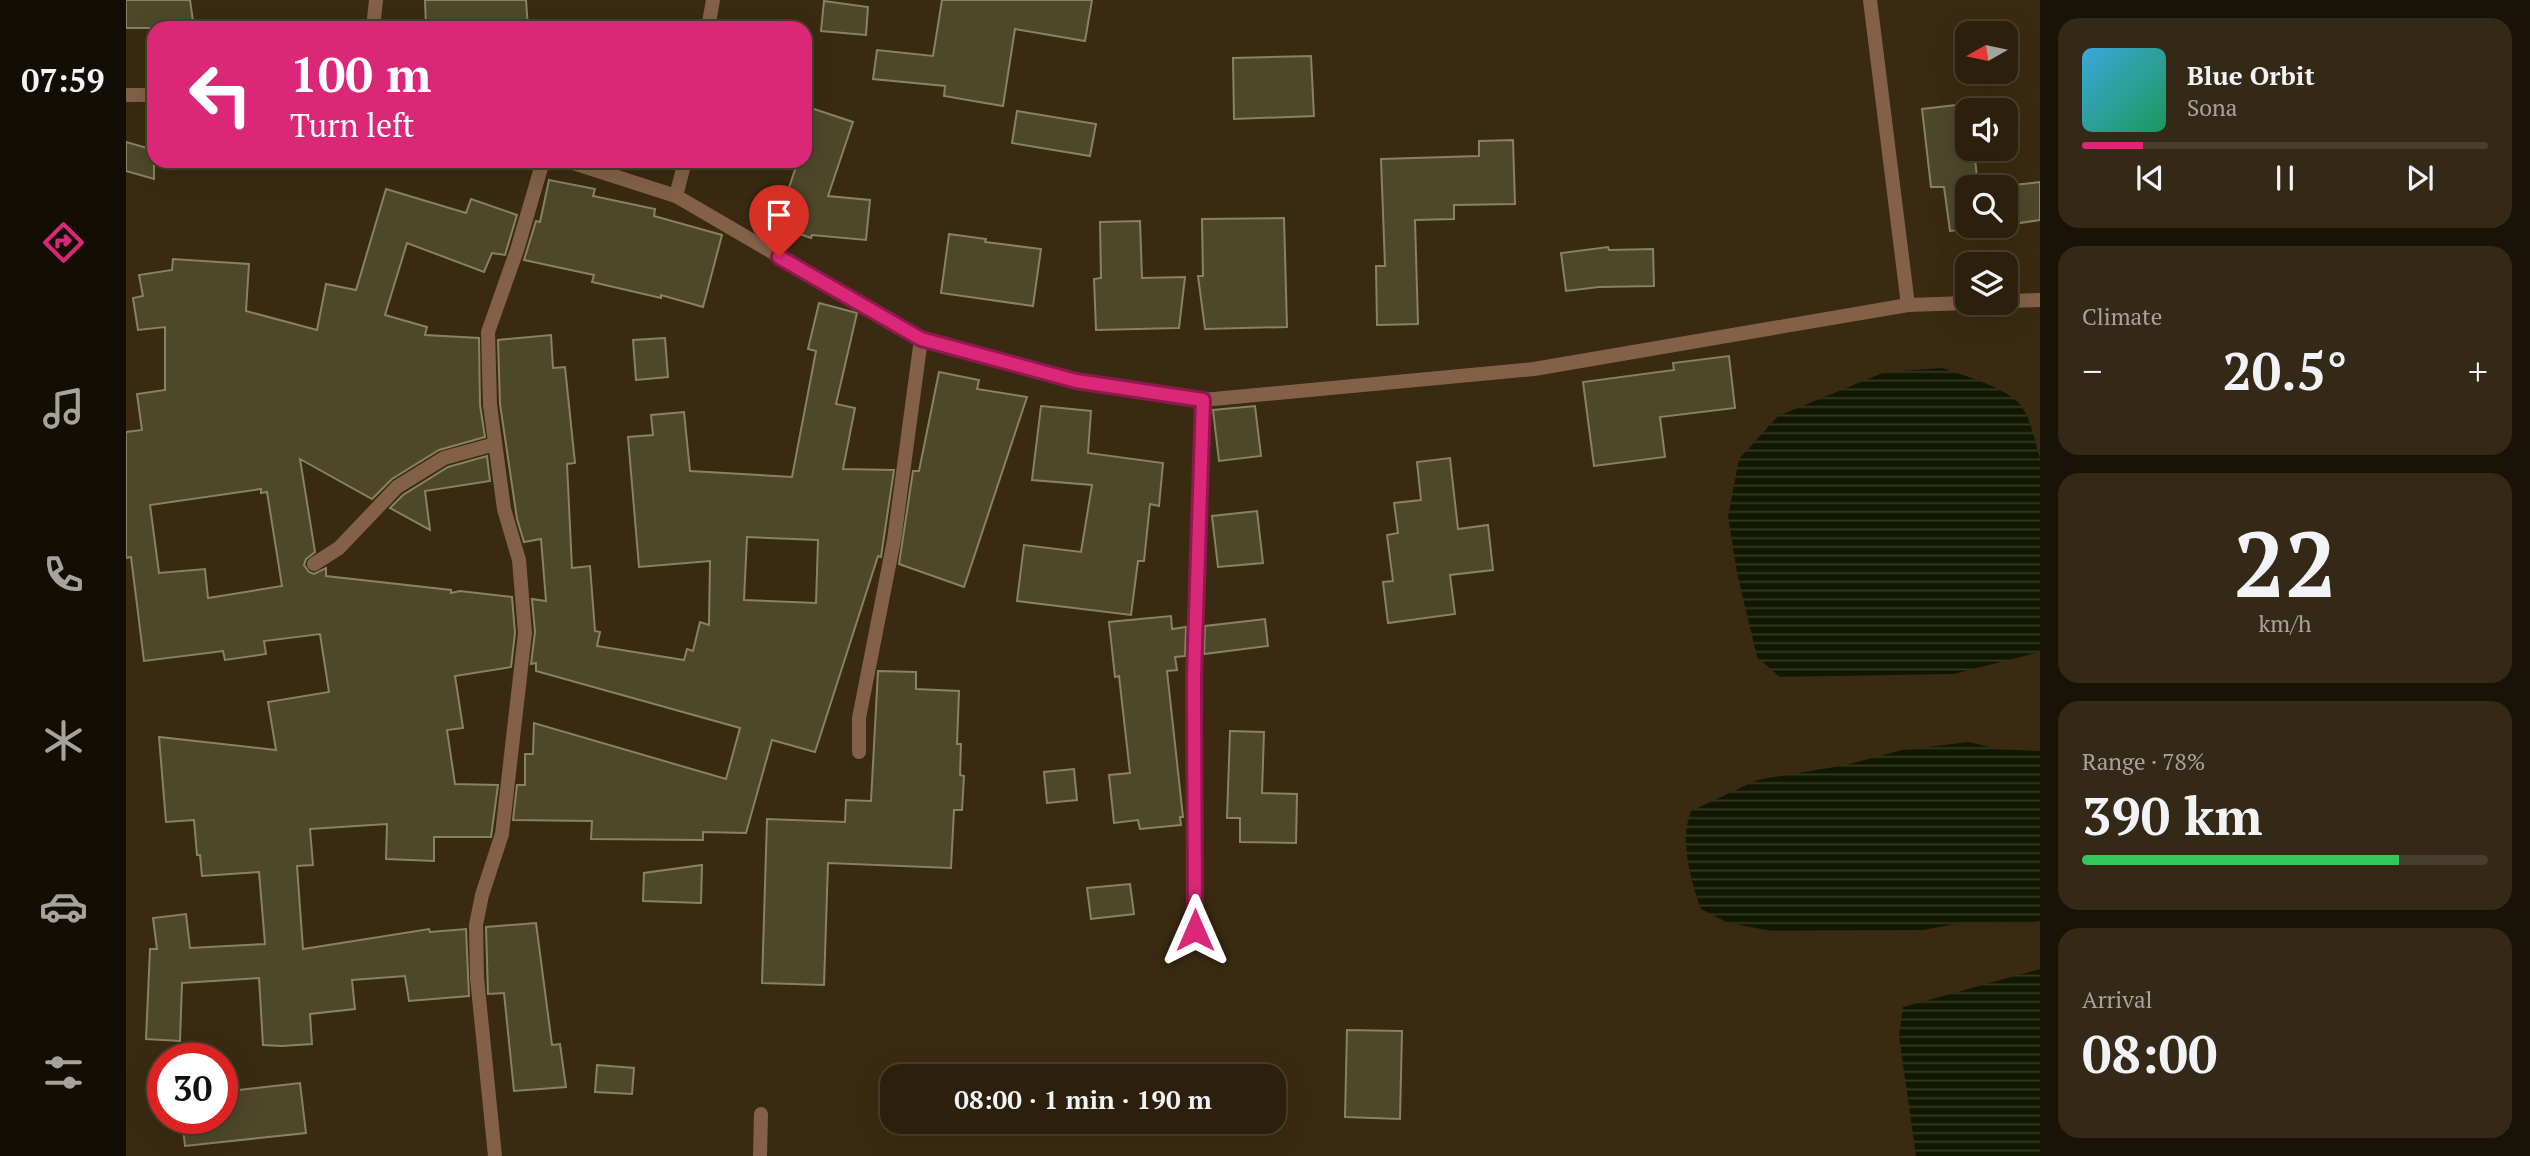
<!DOCTYPE html>
<meta charset="utf-8">
<style>
body{margin:0;font-family:"PT Serif",serif;background:#342816;color:#f1f3f6;height:100vh;display:flex;flex-direction:column;font-size:26px;white-space:nowrap}
*{box-sizing:border-box;margin:0}
p{font-size:23px;color:#a6a39d}
.icon{flex:none;width:38px;height:38px;fill:none;stroke:currentColor;stroke-width:2;stroke-linecap:round;stroke-linejoin:round}
.map{position:relative;flex:1;overflow:hidden}
.drawer{display:flex;flex-direction:column;gap:18px;padding:18px;background:#181207;width:490px}
.drawer>*{flex:none}
.guide{position:absolute;left:21px;top:21px;width:665px;height:147px;border-radius:21px;box-shadow:0 7px 28px #0002,0 0 0 2px #483e2e;background:#db2777;color:#fff;overflow:hidden}
.needle{width:46px;rotate:261deg}
.buttons{position:absolute;left:1829px;top:21px;display:grid;gap:14px}
.buttons a{display:grid;place-items:center;width:63px;height:63px;border-radius:14px;background:#2c200d;box-shadow:0 7px 28px #0002,0 0 0 2px #483e2e;font-size:35px}
.speed{position:absolute;left:21px;top:1043px;display:flex;gap:14px;font-size:35px;font-weight:700;text-align:center}
.speed>*{display:grid;place-content:center;width:91px;height:91px;border-radius:50%;background:#2c200d;box-shadow:0 7px 28px #0002,0 0 0 2px #483e2e;line-height:1}
.speed .limit{border:10px solid #d22;background:#fff;color:#111}
.pin{position:absolute;display:grid;place-items:center;width:60px;height:60px;color:#fff;margin:-72px -30px;border-radius:50% 50% 50% 0;rotate:-45deg;box-shadow:0 0 7px #0007}
.pin .icon{rotate:45deg}
.me{position:absolute;width:77px;margin:-38px;rotate:0deg;stroke-linejoin:round;filter:drop-shadow(0 0 5px #0008)}
.turn{display:flex;align-items:center;gap:24px;height:147px;padding:0 28px;font-size:32px}
.turn .icon{width:91px;height:91px;stroke-width:2.5}
.turn b{display:block;font-size:49px;line-height:60px}
.big{font-size:52px;font-weight:800;line-height:1.1}
.drawer .tile{flex:1;display:flex;flex-direction:column;justify-content:center;gap:10px;min-width:0;padding:0 24px;border-radius:21px;background:#342816}
.drawer .dial{align-items:center;gap:0}
.dial b{font-size:91px;line-height:1}
.song{display:flex;align-items:center;gap:21px}
.cover{width:84px;height:84px;border-radius:10px;background:linear-gradient(135deg,hsl(200 70% 55%),hsl(150 70% 35%))}
.played{height:7px;border-radius:4px;background:linear-gradient(90deg,#db2777 15%,#483e2e 15%)}
.keys{display:flex;justify-content:space-around;direction:ltr}
.heat{display:flex;justify-content:space-between;align-items:center;font-size:38px;direction:ltr}
.charge{height:10px;border-radius:5px;background:linear-gradient(90deg,#34c759 78%,#483e2e 0)}
.trip{position:absolute;left:754px;top:1064px;width:406px;height:70px;border-radius:21px;background:#2c200d;box-shadow:0 7px 28px #0002,0 0 0 2px #483e2e;font-weight:800;line-height:70px;text-align:center}
main{display:flex;flex:1;min-height:0}
.dock{display:flex;flex-direction:column;width:126px;justify-content:space-around;align-items:center;background:#120d05;color:#a6a39d}
.dock .icon{width:49px;height:49px}
.dock .current{color:#db2777}
.dock b{font-size:32px;color:#f1f3f6}
.map>svg:first-child{display:block}
.water{fill:url(#water-rules)}
.building{fill:#4d482a;stroke:#878262;stroke-width:2;fill-rule:evenodd}
.lines{fill:none;stroke-linecap:round;stroke-linejoin:round}
.minor{stroke:#836148;stroke-width:14}
.route-casing{stroke:#8e194d;stroke-width:18}
.route{stroke:#db2777;stroke-width:12}
</style>
<main>
<nav class="dock">
<b>07:59</b>
<svg class="icon current" aria-label="directions" viewBox="0 0 24 24"><path d="M12 3l9 9-9 9-9-9zM9 14v-3h6M13 9l2 2-2 2"/></svg>
<svg class="icon" aria-label="music" viewBox="0 0 24 24"><path d="M9 18V5l10-2v13"/><circle cx="6" cy="18" r="3"/><circle cx="16" cy="16" r="3"/></svg>
<svg class="icon" aria-label="phone" viewBox="0 0 24 24"><path d="M5 4h4l2 5-3 2q2 4 5 5l2-3 5 2v4C11 20 4 13 5 4z"/></svg>
<svg class="icon" aria-label="climate" viewBox="0 0 24 24"><path d="M12 3v18M4 7l16 10M4 17L20 7"/></svg>
<svg class="icon" aria-label="car" viewBox="0 0 24 24"><path d="M5 17H2v-5l4-1 3-4h7l3 4 3 1v5h-3M9 17h6M6 11h13"/><circle cx="7" cy="17" r="2"/><circle cx="17" cy="17" r="2"/></svg>
<svg class="icon" aria-label="filters" viewBox="0 0 24 24"><path d="M4 7h16M4 17h16"/><circle cx="9" cy="7" r="2"/><circle cx="15" cy="17" r="2"/></svg>
</nav>
<div class="map">
<svg width="1914" height="1156" viewBox="0 0 1914 1156">
<defs>
<pattern id="water-rules" width="6" height="5" patternUnits="userSpaceOnUse" patternTransform="scale(1.75)"><rect width="6" height="5" fill="#121800"/><path d="M0 2.5h6" fill="none" stroke="#343923"/></pattern>
</defs>
<rect width="100%" height="100%" fill="#3a2a11"/>
<g class="water">
<path d="M1817,368C1840,377 1882,387 1896,407C1906,422 1909,442 1914,459V652L1828,674L1654,677L1631,657L1611,573L1602,517L1613,459L1652,416L1759,372Z"/>
<path d="M1843,742L1871,749L1914,751V921L1903,923L1830,924L1797,930L1646,931L1602,923L1575,909C1565,882 1553,839 1565,811L1631,780L1720,765L1776,750Z"/>
<polygon points="1914,969 1914,1156 1790,1156 1773,1036 1777,1007"/>
</g>
<g class="building">
<polygon points="0,0 64,0 68,28 0,28"/>
<polygon points="299,0 400,0 402,28 300,28"/>
<polygon points="816,0 966,0 959,41 889,29 877,106 818,96 819,86 747,79 751,50 807,56"/>
<polygon points="698,1 742,7 740,35 695,31"/>
<polygon points="1185,56 1188,116 1108,119 1107,58"/>
<polygon points="1830,105 1843,105 1841,149 1848,149 1852,187 1841,187 1841,226 1869,226 1824,231 1818,187 1805,187 1796,109"/>
<polygon points="679,106 727,122 702,196 744,200 740,240 686,235 685,238 650,226 672,161 679,161"/>
<polygon points="891,111 970,124 964,156 886,143"/>
<polygon points="1387,140 1389,204 1328,205 1328,219 1289,220 1292,324 1251,325 1250,266 1259,266 1255,159 1353,156 1353,141"/>
<polygon points="0,142 28,150 28,179 0,171"/>
<polygon points="423,180 469,189 467,196 529,209 528,216 596,235 577,307 535,295 535,298 466,282 468,275 398,260 410,221 414,222"/>
<polygon points="1914,182 1914,220 1880,225 1880,187 1870,187"/>
<path d="M260,189L340,213L345,199L391,215L379,255L366,253L358,272L281,243L259,315L301,327L299,335L353,338L354,405L359,437L313,450L266,479L246,499L174,459L189,552L180,559L178,565L183,572L188,574L200,568V576L325,590V593L334,591L386,597L389,633L385,667L329,676L337,728L321,730L329,784L372,785L365,837H308V861L260,859L261,824L184,829L187,865L171,866L177,949L303,929L304,932L340,929L343,996L283,1001L279,976L226,980L229,1009L184,1014L186,1044L156,1046L137,1045L133,978L56,983L54,1041L20,1039L24,949H31L27,918L60,914L64,948L139,944L133,872L76,876L74,855H71L68,820L40,822L33,737L150,750L142,702L203,692L194,634L138,641L140,654L99,660L97,651L18,661L5,557L0,558V432L16,430L11,394L39,390V327L12,330L7,298L17,296L13,275L46,270L47,259L123,264L120,311L191,330L200,284L230,290ZM135,489V493L141,492L156,586L82,598L79,569L33,573L24,505Z"/>
<polygon points="1158,218 1161,327 1079,329 1072,276 1077,276 1076,219"/>
<polygon points="1014,221 1016,278 1059,277 1053,328 970,330 968,279 975,278 974,222"/>
<polygon points="823,234 860,239 859,242 915,249 907,306 815,293"/>
<polygon points="1482,247 1483,250 1527,249 1528,286 1473,287 1440,291 1435,253"/>
<path d="M693,303L731,313L710,404L729,408L717,469L768,470L755,557L752,556L689,752L646,740L620,833L577,832V840L465,839L466,821L387,820L391,785H399V754H407L408,723L600,779L614,728L410,671V663L405,664L409,632L406,599L420,601L415,539L398,542L391,519L374,404L372,340L425,335L427,368L439,367L449,463L441,464L446,568L464,566L469,631L474,632L471,646L558,660L561,649L567,651L574,622L583,625L584,561L513,567L502,437L527,435L525,415L558,412L564,471L666,477L690,351L682,349ZM621,537L692,540L690,603L618,600Z"/>
<polygon points="539,338 542,377 510,380 507,340"/>
<polygon points="1603,356 1609,408 1534,417 1539,457 1468,466 1457,382 1548,370 1547,363"/>
<polygon points="813,372 853,380 851,389 901,397 838,587 773,564 787,471 793,471"/>
<polygon points="915,406 965,411 962,453 1037,463 1033,506 1024,504 1018,561 1012,561 1005,615 891,601 898,545 955,552 966,485 906,480"/>
<polygon points="1129,406 1135,456 1093,461 1087,410"/>
<polygon points="361,456 364,481 299,491 304,530 264,508 277,495 322,467"/>
<polygon points="1324,458 1332,529 1362,525 1367,570 1324,575 1329,614 1262,623 1257,582 1267,581 1261,535 1272,533 1268,503 1295,500 1291,462"/>
<polygon points="1131,511 1137,563 1092,567 1086,516"/>
<polygon points="1045,616 1046,629 1060,627 1059,656 1049,657 1051,670 1041,671 1057,817 1054,817 1055,825 1014,829 1012,820 988,823 983,775 1004,773 993,676 989,677 983,622"/>
<polygon points="1139,619 1142,646 1078,654 1079,626"/>
<polygon points="752,671 790,672 790,689 833,691 831,744 835,744 834,775 838,776 836,810 828,810 825,868 702,863 698,985 636,983 641,819 719,822 720,800 745,801"/>
<polygon points="1104,731 1138,732 1136,793 1171,794 1170,843 1114,842 1114,818 1101,818"/>
<polygon points="948,769 951,800 921,803 918,772"/>
<polygon points="576,865 575,903 517,901 518,873"/>
<polygon points="1004,884 1008,914 965,919 961,888"/>
<polygon points="410,923 426,1045 434,1044 440,1087 388,1091 378,993 362,994 360,927"/>
<polygon points="1221,1030 1276,1031 1274,1119 1219,1117"/>
<polygon points="471,1065 508,1068 506,1094 469,1092"/>
<polygon points="174,1083 180,1133 59,1146 56,1118 96,1118 96,1092"/>
</g>
<g class="lines">
<g class="minor">
<polyline points="1744,0 1782,305"/>
<polyline points="247,28 250,0"/>
<polyline points="582,28 587,0"/>
<polyline points="0,95 28,95"/>
<polyline points="441,161 550,196 795,339 950,381 1077,400 1408,369 1782,305 1841,303"/>
<polyline points="550,196 559,161"/>
<polyline points="1880,301 1914,300"/>
<polyline points="188,564 213,548 271,487 318,458 369,444"/>
<polyline points="733,752 733,718 768,540 795,339"/>
<polyline points="1069,930 1068,675 1077,400"/>
<polyline points="369,1156 351,978 350,925 356,895 376,834 399,633 393,560 378,509 364,405 362,332 391,250 417,161"/>
<polyline points="634,1156 635,1114"/>
</g>
</g>
<g class="lines">
<g class="route-casing">
<polyline id="route" points="653,257 795,339 950,381 1077,400 1068,676 1069,930"/>
</g>
<use href="#route" class="route"/>
</g>
</svg>
<div class="buttons">
<a><svg class="needle" viewBox="-14 -14 28 28"><path d="M0-13l5 13h-10z" fill="#e53935"/><path d="M0 13l5-13h-10z" fill="#a6a39d"/></svg></a>
<a><svg class="icon" aria-label="sound" viewBox="0 0 24 24"><path d="M4 9h4l5-4v14l-5-4H4zM17 9q2 3 0 6"/></svg></a>
<a><svg class="icon" aria-label="search" viewBox="0 0 24 24"><circle cx="10" cy="10" r="6"/><path d="M15 15l6 6"/></svg></a>
<a><svg class="icon" aria-label="layers" viewBox="0 0 24 24"><path d="M12 4l9 5-9 5-9-5zM3 14l9 5 9-5"/></svg></a>
</div>
<div class="speed"><div class="limit">30</div></div>
<div class="pin" style="left:653px;top:257px;background:#d93025"><svg class="icon" aria-label="arrive" viewBox="0 0 24 24"><path d="M6 21V4h12l-3 4 3 4H6"/></svg></div>
<svg class="me" style="left:1069px;top:930px" viewBox="-20 -20 40 40"><path d="M0-17L14 15 0 8-14 15z" fill="#db2777" stroke="#fff" stroke-width="4"/></svg>
<div class="trip">08:00 · 1 min · 190 m</div>
<div class="guide">
<div class="turn"><svg class="icon" aria-label="left" viewBox="0 0 24 24"><path d="M17 20v-9H6M10 6l-5 5 5 5"/></svg><div><b>100 m</b>Turn left</div></div>
</div>
</div>
<section class="drawer">
<div class="tile">
<div class="song"><i class="cover"></i><div><b>Blue Orbit</b><p>Sona</p></div></div>
<div class="played"></div>
<div class="keys"><svg class="icon" aria-label="previous" viewBox="0 0 24 24"><path d="M18 5L8 12l10 7zM5 5v14"/></svg><svg class="icon" aria-label="pause" viewBox="0 0 24 24"><path d="M8 5v14M16 5v14"/></svg><svg class="icon" aria-label="next" viewBox="0 0 24 24"><path d="M6 5l10 7-10 7zM19 5v14"/></svg></div>
</div>
<div class="tile"><p>Climate</p>
<div class="heat"><a>−</a><b class="big">20.5°</b><a>+</a></div>
</div>
<div class="tile dial"><b>22</b><p>km/h</p></div>
<div class="tile"><p>Range · 78%</p><b class="big">390 km</b><div class="charge"></div></div>
<div class="tile"><p>Arrival</p><b class="big">08:00</b></div>
</section>
</main>
